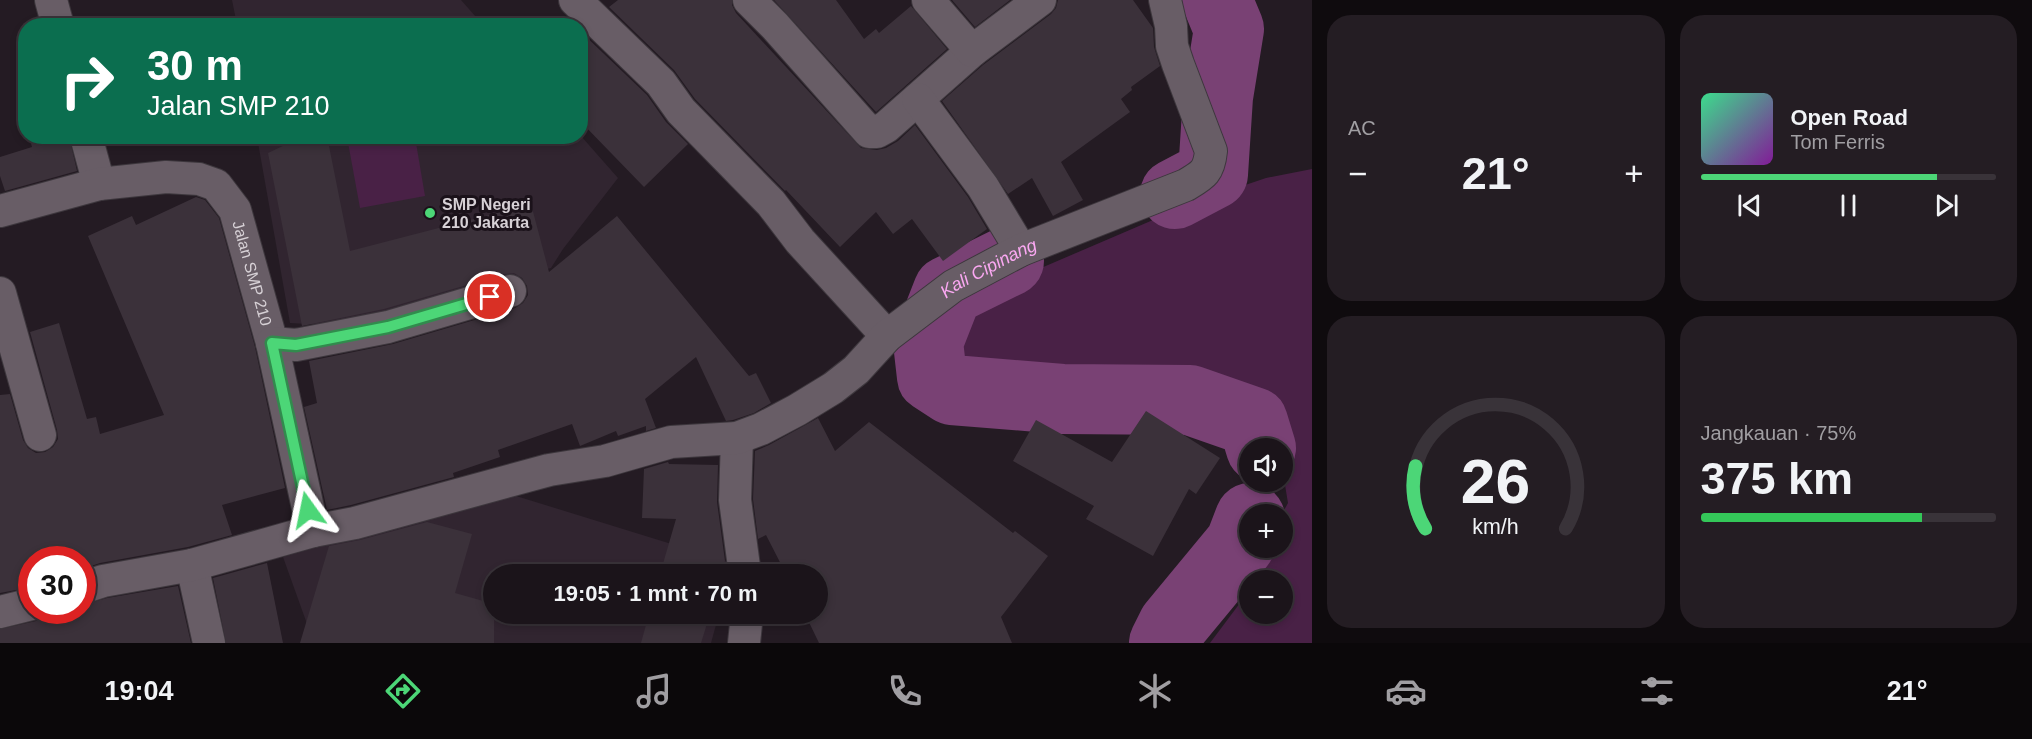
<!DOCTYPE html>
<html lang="id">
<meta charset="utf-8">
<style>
body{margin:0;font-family:Arial,sans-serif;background:#241d23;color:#f1f3f6;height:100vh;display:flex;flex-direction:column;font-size:22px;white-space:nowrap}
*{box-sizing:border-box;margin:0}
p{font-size:20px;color:#a09ea2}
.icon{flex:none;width:33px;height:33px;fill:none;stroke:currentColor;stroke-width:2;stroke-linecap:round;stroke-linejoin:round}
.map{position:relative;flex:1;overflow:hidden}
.side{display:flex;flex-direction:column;gap:15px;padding:15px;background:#0f0b0e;width:720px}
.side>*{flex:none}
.banner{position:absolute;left:18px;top:18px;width:570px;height:126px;border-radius:24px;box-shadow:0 3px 9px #0003,0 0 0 2px #393339;background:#0b6e4f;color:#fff;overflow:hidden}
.buttons{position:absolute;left:1239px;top:438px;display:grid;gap:12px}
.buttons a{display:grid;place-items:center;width:54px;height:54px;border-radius:50%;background:#1b141a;box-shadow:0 3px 9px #0003,0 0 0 2px #393339;font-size:30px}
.speed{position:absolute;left:18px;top:546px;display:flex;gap:12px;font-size:30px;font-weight:700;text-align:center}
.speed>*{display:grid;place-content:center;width:78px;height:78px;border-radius:50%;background:#1b141a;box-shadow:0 3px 9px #0003,0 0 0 2px #393339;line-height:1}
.speed .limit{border:9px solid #d22;background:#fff;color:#111}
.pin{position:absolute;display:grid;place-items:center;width:51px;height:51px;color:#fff;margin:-26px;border:3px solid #fff;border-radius:50%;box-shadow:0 2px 6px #0007}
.me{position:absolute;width:66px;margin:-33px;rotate:348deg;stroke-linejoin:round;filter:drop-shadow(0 0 4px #0008)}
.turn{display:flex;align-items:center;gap:21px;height:126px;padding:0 30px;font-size:27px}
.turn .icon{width:78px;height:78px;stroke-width:2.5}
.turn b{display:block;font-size:42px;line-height:51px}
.big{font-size:45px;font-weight:700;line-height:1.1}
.side .widget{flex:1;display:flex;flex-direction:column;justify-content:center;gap:9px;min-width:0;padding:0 21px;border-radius:24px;background:#241d23}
.side .dial{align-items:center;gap:0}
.dial svg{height:156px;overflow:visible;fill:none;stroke:#393339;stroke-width:7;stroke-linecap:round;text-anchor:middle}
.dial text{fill:#f1f3f6;stroke:none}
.song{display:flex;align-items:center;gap:18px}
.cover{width:72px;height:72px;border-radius:9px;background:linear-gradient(135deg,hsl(150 70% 55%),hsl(290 70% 35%))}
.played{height:6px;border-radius:3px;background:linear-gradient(90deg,#4cd677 80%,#393339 80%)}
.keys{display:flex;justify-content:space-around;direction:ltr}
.heat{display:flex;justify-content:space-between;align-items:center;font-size:33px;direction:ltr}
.charge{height:9px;border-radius:4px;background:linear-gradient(90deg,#34c759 75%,#393339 0)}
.side .tiles{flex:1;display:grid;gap:15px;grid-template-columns:repeat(2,1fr)}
.trip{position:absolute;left:483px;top:564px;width:345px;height:60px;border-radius:30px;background:#1b141a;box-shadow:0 3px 9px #0003,0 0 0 2px #393339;font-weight:700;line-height:60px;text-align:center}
.dock{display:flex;height:96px;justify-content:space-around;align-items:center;background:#0b080a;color:#a09ea2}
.dock .icon{width:42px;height:42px}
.dock .current{color:#4cd677}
.dock b{font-size:27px;color:#f1f3f6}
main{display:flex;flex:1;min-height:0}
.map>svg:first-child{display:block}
.built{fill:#312530}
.green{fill:#492146}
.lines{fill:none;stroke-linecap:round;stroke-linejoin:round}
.river{stroke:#794174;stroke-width:70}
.building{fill:#3b313a}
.street-casing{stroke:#3d373d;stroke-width:34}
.street{stroke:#685d66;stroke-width:32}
.route-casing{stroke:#318b4d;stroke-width:15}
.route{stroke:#4cd677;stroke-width:10}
.poi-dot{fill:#4cd677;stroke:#1b121a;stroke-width:2}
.labels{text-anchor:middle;stroke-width:6;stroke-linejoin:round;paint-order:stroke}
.poi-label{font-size:16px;font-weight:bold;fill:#d7d1d6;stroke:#1b121a;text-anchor:start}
.street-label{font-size:16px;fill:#d7d1d6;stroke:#1b121a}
.water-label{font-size:18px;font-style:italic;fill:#faa8f2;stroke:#1b121a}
</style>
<main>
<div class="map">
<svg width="1312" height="643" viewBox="0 0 1312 643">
<rect width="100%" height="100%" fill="#241b23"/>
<g class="built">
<polygon points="232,0 461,0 483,25 237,25"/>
<polygon points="581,136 618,178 563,249 551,268 342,326 290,323 257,137"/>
<polygon points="500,491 733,563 730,574 494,574 494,614 719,614 711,643 309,643 311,635 283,557 404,514"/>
</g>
<g class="green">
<polygon points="347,137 415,137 425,196 360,208"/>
<polygon points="1312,169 1312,643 1210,643 1240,603 1249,582 1250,614 1282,614 1282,580 1250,580 1266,548 1282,548 1282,514 1288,503 1283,473 1282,448 1278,448 1273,416 1196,373 1011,374 968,373 952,342 951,312 964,301 1195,202 1266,178"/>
</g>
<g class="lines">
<g class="river">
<polyline points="1175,194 1213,174 1218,97 1229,29 1217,0"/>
<polyline points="1009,261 948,291 928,342 932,377 952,390 1062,399 1190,400 1253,422 1261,448"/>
<polyline points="1164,643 1173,625 1240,544 1250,518"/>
</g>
</g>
<g class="building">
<polygon points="618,0 732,0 732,5 736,13 861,148 877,150 886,148 898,141 915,125 968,197 987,229 943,261 912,219 893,234 876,212 840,247 786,190 785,191 695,99 674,70 609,7"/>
<polygon points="774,0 836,0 864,39 876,29 879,33 911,6 947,49 876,112"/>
<polygon points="952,0 1010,0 975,27"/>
<polygon points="1058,0 1133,0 1153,28 1154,47 1160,66 1131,87 1132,90 1121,99 1130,112 1061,162 1083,200 1053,216 1032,178 1008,194 942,101 983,65 1051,14 1056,8"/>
<polygon points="580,31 647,95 666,122 688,144 644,187 580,121"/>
<polygon points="29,136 69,136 77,171 5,191 0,176 0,157 32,147"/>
<polygon points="304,136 327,136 350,251 531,204 549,272 617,216 749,376 756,373 771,403 754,413 733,420 726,421 696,357 645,399 656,428 646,431 646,426 618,436 616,431 580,446 572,424 498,450 500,457 453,473 454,477 351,505 327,510 304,407 317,403 309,361 393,344 515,308 523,303 528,295 527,286 522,278 514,273 505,274 384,309 302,326 268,153"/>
<polygon points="196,197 205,200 219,218 255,347 285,488 222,505 232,535 188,547 100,563 82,569 82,560 32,560 32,587 0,593 0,395 10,394 23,440 28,448 36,453 45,452 53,447 58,439 57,430 30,332 59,323 87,419 96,417 100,434 164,415 88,236 132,216 136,225"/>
<polygon points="1146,411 1220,458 1196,494 1189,489 1153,556 1086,519 1094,506 1013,461 1036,420 1112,462"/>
<polygon points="818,418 835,451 869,422 1013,533 1015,531 1048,556 1001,617 1012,643 819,643 805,614 818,614 818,574 786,574 766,535 758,539 753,499 755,451 769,445"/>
<polygon points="668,462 669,464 718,465 717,502 725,561 721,574 660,574 676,519 642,518 644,469"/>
<polygon points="427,522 472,534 455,593 494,604 494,643 300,643 329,546 360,540"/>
<polygon points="267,563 283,643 226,643 213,578"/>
<polygon points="178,586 191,643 0,643 0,629 36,621 44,617 48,610 82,610 82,605 107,598"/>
<polygon points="649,614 710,614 701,643 641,643"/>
</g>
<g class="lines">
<g class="street-casing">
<g id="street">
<polyline points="51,0 58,26"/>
<polyline points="575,0 661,83 681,111 771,203 800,241 887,336"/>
<polyline points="749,0 775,26 869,132 877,132 886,127 972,51"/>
<polyline points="928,0 972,51 1040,0"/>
<polyline points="918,99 983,187 1021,250"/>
<polyline points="86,136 99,184"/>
<path id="s1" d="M0,211L99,184L166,177L199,179L216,185L235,210L272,343L313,531"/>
<polyline points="0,293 40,435"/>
<polyline points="272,343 296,345 388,327 510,291"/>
<polyline points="737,438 735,500 745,574"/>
<polyline points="192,565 209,643"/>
<path id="s2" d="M82,588L103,581L192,565L313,531L355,523L549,470L605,461L671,442L737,438L761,429L797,410L833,388L856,370L887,336L953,286L1021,250L1186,185C1203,175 1209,172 1211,151L1178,64L1172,46L1171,26L1165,0"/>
<polyline points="0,612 32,604"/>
<polyline points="744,643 747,614"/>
</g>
</g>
<use href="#street" class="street"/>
</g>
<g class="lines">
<g class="route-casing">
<polyline id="route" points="308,510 272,343 296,345 388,327 490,297"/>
</g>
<use href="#route" class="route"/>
</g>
<circle class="poi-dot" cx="430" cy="213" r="6"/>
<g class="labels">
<g class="poi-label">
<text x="442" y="210">SMP Negeri<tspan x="442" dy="18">210 Jakarta</tspan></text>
</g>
<g class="street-label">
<text dy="6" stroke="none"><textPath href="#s1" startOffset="318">Jalan SMP 210</textPath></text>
</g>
<g class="water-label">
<text dy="6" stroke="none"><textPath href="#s2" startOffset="980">Kali Cipinang</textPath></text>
</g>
</g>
</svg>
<div class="buttons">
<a><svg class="icon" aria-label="sound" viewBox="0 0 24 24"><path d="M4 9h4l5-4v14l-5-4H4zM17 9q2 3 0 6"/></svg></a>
<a>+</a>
<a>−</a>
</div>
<div class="speed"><div class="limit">30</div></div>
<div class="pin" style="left:490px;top:297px;background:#d93025"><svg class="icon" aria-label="arrive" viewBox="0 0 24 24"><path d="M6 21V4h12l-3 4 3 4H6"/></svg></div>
<svg class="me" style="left:308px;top:510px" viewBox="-20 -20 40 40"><path d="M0-17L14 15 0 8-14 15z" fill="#4cd677" stroke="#fff" stroke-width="4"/></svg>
<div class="trip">19:05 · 1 mnt · 70 m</div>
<div class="banner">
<div class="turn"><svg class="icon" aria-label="right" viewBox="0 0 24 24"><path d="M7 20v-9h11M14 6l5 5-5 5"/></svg><div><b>30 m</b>Jalan SMP 210</div></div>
</div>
</div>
<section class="side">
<div class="tiles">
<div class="widget"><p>AC</p>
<div class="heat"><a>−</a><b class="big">21°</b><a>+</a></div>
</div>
<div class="widget">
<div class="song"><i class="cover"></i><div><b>Open Road</b><p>Tom Ferris</p></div></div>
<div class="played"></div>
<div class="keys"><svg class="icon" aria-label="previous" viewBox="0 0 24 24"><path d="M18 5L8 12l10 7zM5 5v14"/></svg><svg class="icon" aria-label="pause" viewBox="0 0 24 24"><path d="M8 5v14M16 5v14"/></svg><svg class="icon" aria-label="next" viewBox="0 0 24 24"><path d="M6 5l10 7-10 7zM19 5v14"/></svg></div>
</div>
<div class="widget dial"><svg viewBox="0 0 100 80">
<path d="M14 69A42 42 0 1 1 86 69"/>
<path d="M14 69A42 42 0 0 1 9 37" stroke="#4cd677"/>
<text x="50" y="56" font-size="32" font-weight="700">26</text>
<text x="50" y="72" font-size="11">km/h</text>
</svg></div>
<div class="widget"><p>Jangkauan · 75%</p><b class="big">375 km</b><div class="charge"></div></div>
</div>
</section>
</main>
<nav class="dock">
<b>19:04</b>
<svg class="icon current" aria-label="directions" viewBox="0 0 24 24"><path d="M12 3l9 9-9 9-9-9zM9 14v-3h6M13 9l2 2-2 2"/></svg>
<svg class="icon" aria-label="music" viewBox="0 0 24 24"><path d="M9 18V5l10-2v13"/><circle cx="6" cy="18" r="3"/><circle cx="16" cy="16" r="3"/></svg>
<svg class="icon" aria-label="phone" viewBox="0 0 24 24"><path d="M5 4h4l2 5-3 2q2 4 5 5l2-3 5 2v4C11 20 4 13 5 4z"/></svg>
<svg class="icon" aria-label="climate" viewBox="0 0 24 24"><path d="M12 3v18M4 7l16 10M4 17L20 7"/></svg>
<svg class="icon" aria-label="car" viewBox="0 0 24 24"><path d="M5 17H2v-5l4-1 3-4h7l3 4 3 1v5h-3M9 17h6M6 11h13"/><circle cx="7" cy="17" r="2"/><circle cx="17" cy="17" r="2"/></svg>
<svg class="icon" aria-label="filters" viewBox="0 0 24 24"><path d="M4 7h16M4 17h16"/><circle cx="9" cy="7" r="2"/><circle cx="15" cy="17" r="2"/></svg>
<b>21°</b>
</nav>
